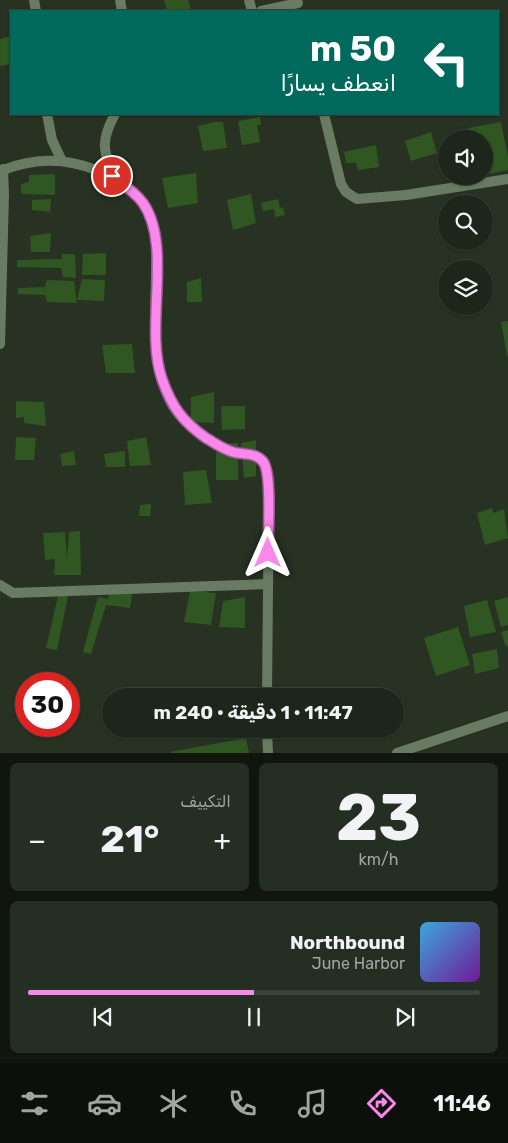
<!DOCTYPE html>
<html lang="ar">
<meta charset="utf-8">
<style>
body{margin:0;font-family:Rubik,Vazirmatn,sans-serif;background:#252e23;color:#f1f3f6;direction:rtl;height:100vh;display:flex;flex-direction:column;font-size:19px;white-space:nowrap}
*{box-sizing:border-box;margin:0}
p{font-size:16px;color:#a0a5a2}
.icon{flex:none;width:28px;height:28px;fill:none;stroke:currentColor;stroke-width:2;stroke-linecap:round;stroke-linejoin:round}
.map{position:relative;height:753px;overflow:hidden;direction:ltr}
.panel{display:flex;flex-direction:column;gap:10px;padding:10px;background:#10150e;flex:1}
.panel>*{flex:none}
.top-card{position:absolute;left:10px;top:10px;width:489px;height:105px;border-radius:0px;box-shadow:0 1px 4px #0004,0 0 0 1px #3b4339;direction:rtl;background:#00695c;color:#fff;overflow:hidden}
.fabs{position:absolute;left:438px;top:130px;display:grid;gap:10px}
.fabs a{display:grid;place-items:center;width:55px;height:55px;border-radius:50%;background:#1d261a;box-shadow:0 1px 4px #0004,0 0 0 1px #3b4339;font-size:25px}
.speed{position:absolute;left:15px;top:672px;display:flex;gap:10px;font-size:25px;font-weight:700;text-align:center}
.speed>*{display:grid;place-content:center;width:65px;height:65px;border-radius:50%;background:#1d261a;box-shadow:0 1px 4px #0004,0 0 0 1px #3b4339;line-height:1}
.speed .limit{border:8px solid #d22;background:#fff;color:#111}
.pin{position:absolute;display:grid;place-items:center;width:42px;height:42px;color:#fff;margin:-21px;border:2px solid #fff;border-radius:50%;box-shadow:0 1px 5px #0007}
.me{position:absolute;width:55px;margin:-28px;rotate:0deg;stroke-linejoin:round;filter:drop-shadow(0 0 4px #0008)}
.turn{display:flex;align-items:center;gap:18px;height:105px;padding:0 20px;font-size:22px}
.turn .icon{width:65px;height:65px;stroke-width:2.5}
.turn b{display:block;font-size:35px;line-height:42px}
.big{font-size:38px;font-weight:700;line-height:1.1}
.panel .widget{flex:1;display:flex;flex-direction:column;justify-content:center;gap:8px;min-width:0;padding:0 18px;border-radius:8px;background:#252e23}
.panel .dial{align-items:center;gap:0}
.dial b{font-size:65px;line-height:1}
.song{display:flex;align-items:center;gap:15px}
.cover{width:60px;height:60px;border-radius:8px;background:linear-gradient(135deg,hsl(200 70% 55%),hsl(280 70% 35%))}
.played{height:5px;border-radius:2px;background:linear-gradient(90deg,#f888ea 50%,#3b4339 50%)}
.keys{display:flex;justify-content:space-around;direction:ltr}
.heat{display:flex;justify-content:space-between;align-items:center;font-size:28px;direction:ltr}
.panel .tiles{flex:1;display:grid;gap:10px;grid-template-columns:1fr 1fr}
.widget:last-child{grid-column:span 2}
.trip{position:absolute;left:102px;top:688px;width:302px;height:50px;border-radius:25px;background:#1d261a;box-shadow:0 1px 4px #0004,0 0 0 1px #3b4339;font-weight:700;line-height:50px;text-align:center;direction:rtl}
.menu{display:flex;height:80px;justify-content:space-around;align-items:center;background:#0c0f0a;color:#a0a5a2}
.menu .icon{width:35px;height:35px}
.menu .on{color:#f888ea}
.menu b{font-size:22px;color:#f1f3f6}
.map>svg:first-child{display:block}
.building{fill:#305721}
.lines{fill:none;stroke-linecap:round;stroke-linejoin:round}
.minor{stroke:#697c63;stroke-width:10}
.route-casing{stroke:#a15898;stroke-width:12}
.route{stroke:#f888ea;stroke-width:9}
</style>
<div class="map">
<svg width="508" height="753" viewBox="0 0 508 753">
<rect width="100%" height="100%" fill="#273223"/>
<g class="building">
<polygon points="164,0 188,0 191,11 167,11"/>
<polygon points="11,36 11,64 0,66 0,39"/>
<polygon points="260,117 261,125 257,125 260,142 242,145 238,121"/>
<polygon points="214,122 223,122 227,148 203,151 198,126"/>
<polygon points="501,122 508,157 508,170 484,175 484,139 470,139 468,128"/>
<polygon points="431,132 437,153 411,161 405,141"/>
<polygon points="376,145 379,167 358,170 356,163 346,163 344,152"/>
<polygon points="196,173 198,203 168,208 162,178"/>
<polygon points="55,174 55,195 21,194 21,184 29,182 29,175"/>
<polygon points="251,194 256,223 233,230 227,200"/>
<polygon points="51,199 50,212 32,210 32,200"/>
<polygon points="278,199 280,208 283,207 285,215 275,217 274,209 263,211 261,203"/>
<polygon points="51,233 50,252 31,252 30,236"/>
<polygon points="106,253 106,275 82,275 83,254"/>
<polygon points="62,254 75,254 76,278 63,277 61,268 17,267 17,260 62,259"/>
<polygon points="201,278 202,302 187,302 187,282"/>
<polygon points="82,279 105,280 104,301 77,300"/>
<polygon points="47,280 74,281 77,303 47,302 45,295 18,294 18,288 45,287"/>
<polygon points="508,321 508,356 507,356 501,322"/>
<polygon points="132,344 135,373 106,373 102,345"/>
<polygon points="214,392 214,423 191,422 191,397"/>
<polygon points="16,401 44,402 46,426 24,423 24,417 16,418"/>
<polygon points="221,406 245,406 245,429 222,430"/>
<polygon points="16,437 36,438 34,460 15,460"/>
<polygon points="146,437 151,465 130,466 127,441"/>
<polygon points="256,440 256,476 244,478 241,443"/>
<polygon points="238,443 238,480 216,480 216,444"/>
<polygon points="74,451 76,465 62,466 60,454"/>
<polygon points="125,451 125,467 106,467 104,454"/>
<polygon points="206,470 212,503 185,505 183,472"/>
<polygon points="151,504 150,516 139,516 140,505"/>
<polygon points="492,508 493,513 504,509 508,538 485,545 477,513"/>
<polygon points="80,531 81,575 54,575 55,559 45,560 43,533 65,532 67,558 69,532"/>
<polygon points="133,589 130,608 106,605 91,654 83,652 98,597 108,599 109,593"/>
<polygon points="190,591 216,593 211,625 184,622"/>
<polygon points="58,596 68,596 57,650 46,648"/>
<polygon points="245,597 245,628 219,627 223,601"/>
<polygon points="508,597 508,625 501,627 494,601"/>
<polygon points="487,600 496,632 470,637 464,606"/>
<polygon points="458,627 470,665 436,676 424,638"/>
<polygon points="508,630 508,646 506,647 501,632"/>
<polygon points="497,649 499,668 475,674 472,654"/>
<polygon points="246,738 249,753 170,753 170,752"/>
</g>
<g class="lines">
<g class="minor">
<polyline points="34,0 36,11"/>
<polyline points="120,0 122,11"/>
<polyline points="249,0 252,11"/>
<polyline points="261,11 298,3"/>
<polyline points="47,114 52,140 62,161"/>
<polyline points="324,114 341,184 346,192 357,199 406,195 508,179"/>
<path d="M0,171C33,158 63,157 96,170C113,177 130,187 142,202C157,220 157,248 156,271C156,316 149,368 174,408C187,427 212,446 234,452C243,455 252,454 260,458L267,470L269,483L267,696"/>
<path d="M112,176C103,148 101,140 115,114"/>
<polyline points="0,344 4,195 3,169"/>
<polyline points="0,585 13,593 268,584"/>
<polyline points="267,729 268,753"/>
<polyline points="397,753 508,716"/>
</g>
</g>
<g class="lines">
<g class="route-casing">
<path id="route" d="M112,176C123,184 135,192 143,203C173,246 144,328 162,379C172,407 182,421 206,438C215,443 223,449 233,452C243,455 257,452 264,463C272,477 268,534 268,553"/>
</g>
<use href="#route" class="route"/>
</g>
</svg>
<div class="fabs">
<a><svg class="icon" aria-label="sound" viewBox="0 0 24 24"><path d="M4 9h4l5-4v14l-5-4H4zM17 9q2 3 0 6"/></svg></a>
<a><svg class="icon" aria-label="search" viewBox="0 0 24 24"><circle cx="10" cy="10" r="6"/><path d="M15 15l6 6"/></svg></a>
<a><svg class="icon" aria-label="layers" viewBox="0 0 24 24"><path d="M12 4l9 5-9 5-9-5zM3 14l9 5 9-5"/></svg></a>
</div>
<div class="speed"><div class="limit">30</div></div>
<div class="pin" style="left:112px;top:176px;background:#d93025"><svg class="icon" aria-label="arrive" viewBox="0 0 24 24"><path d="M6 21V4h12l-3 4 3 4H6"/></svg></div>
<svg class="me" style="left:268px;top:553px" viewBox="-20 -20 40 40"><path d="M0-17L14 15 0 8-14 15z" fill="#f888ea" stroke="#fff" stroke-width="4"/></svg>
<div class="trip">11:47 · 1 دقيقة · 240 m</div>
<div class="top-card">
<div class="turn"><svg class="icon" aria-label="left" viewBox="0 0 24 24"><path d="M17 20v-9H6M10 6l-5 5 5 5"/></svg><div><b>50 m</b>انعطف يسارًا</div></div>
</div>
</div>
<section class="panel">
<div class="tiles">
<div class="widget dial"><b>23</b><p>km/h</p></div>
<div class="widget"><p>التكييف</p>
<div class="heat"><a>−</a><b class="big">21°</b><a>+</a></div>
</div>
<div class="widget">
<div class="song"><i class="cover"></i><div><b>Northbound</b><p>June Harbor</p></div></div>
<div class="played"></div>
<div class="keys"><svg class="icon" aria-label="previous" viewBox="0 0 24 24"><path d="M18 5L8 12l10 7zM5 5v14"/></svg><svg class="icon" aria-label="pause" viewBox="0 0 24 24"><path d="M8 5v14M16 5v14"/></svg><svg class="icon" aria-label="next" viewBox="0 0 24 24"><path d="M6 5l10 7-10 7zM19 5v14"/></svg></div>
</div>
</div>
</section>
<nav class="menu">
<b>11:46</b>
<svg class="icon on" aria-label="directions" viewBox="0 0 24 24"><path d="M12 3l9 9-9 9-9-9zM9 14v-3h6M13 9l2 2-2 2"/></svg>
<svg class="icon" aria-label="music" viewBox="0 0 24 24"><path d="M9 18V5l10-2v13"/><circle cx="6" cy="18" r="3"/><circle cx="16" cy="16" r="3"/></svg>
<svg class="icon" aria-label="phone" viewBox="0 0 24 24"><path d="M5 4h4l2 5-3 2q2 4 5 5l2-3 5 2v4C11 20 4 13 5 4z"/></svg>
<svg class="icon" aria-label="climate" viewBox="0 0 24 24"><path d="M12 3v18M4 7l16 10M4 17L20 7"/></svg>
<svg class="icon" aria-label="car" viewBox="0 0 24 24"><path d="M5 17H2v-5l4-1 3-4h7l3 4 3 1v5h-3M9 17h6M6 11h13"/><circle cx="7" cy="17" r="2"/><circle cx="17" cy="17" r="2"/></svg>
<svg class="icon" aria-label="filters" viewBox="0 0 24 24"><path d="M4 7h16M4 17h16"/><circle cx="9" cy="7" r="2"/><circle cx="15" cy="17" r="2"/></svg>
</nav>
